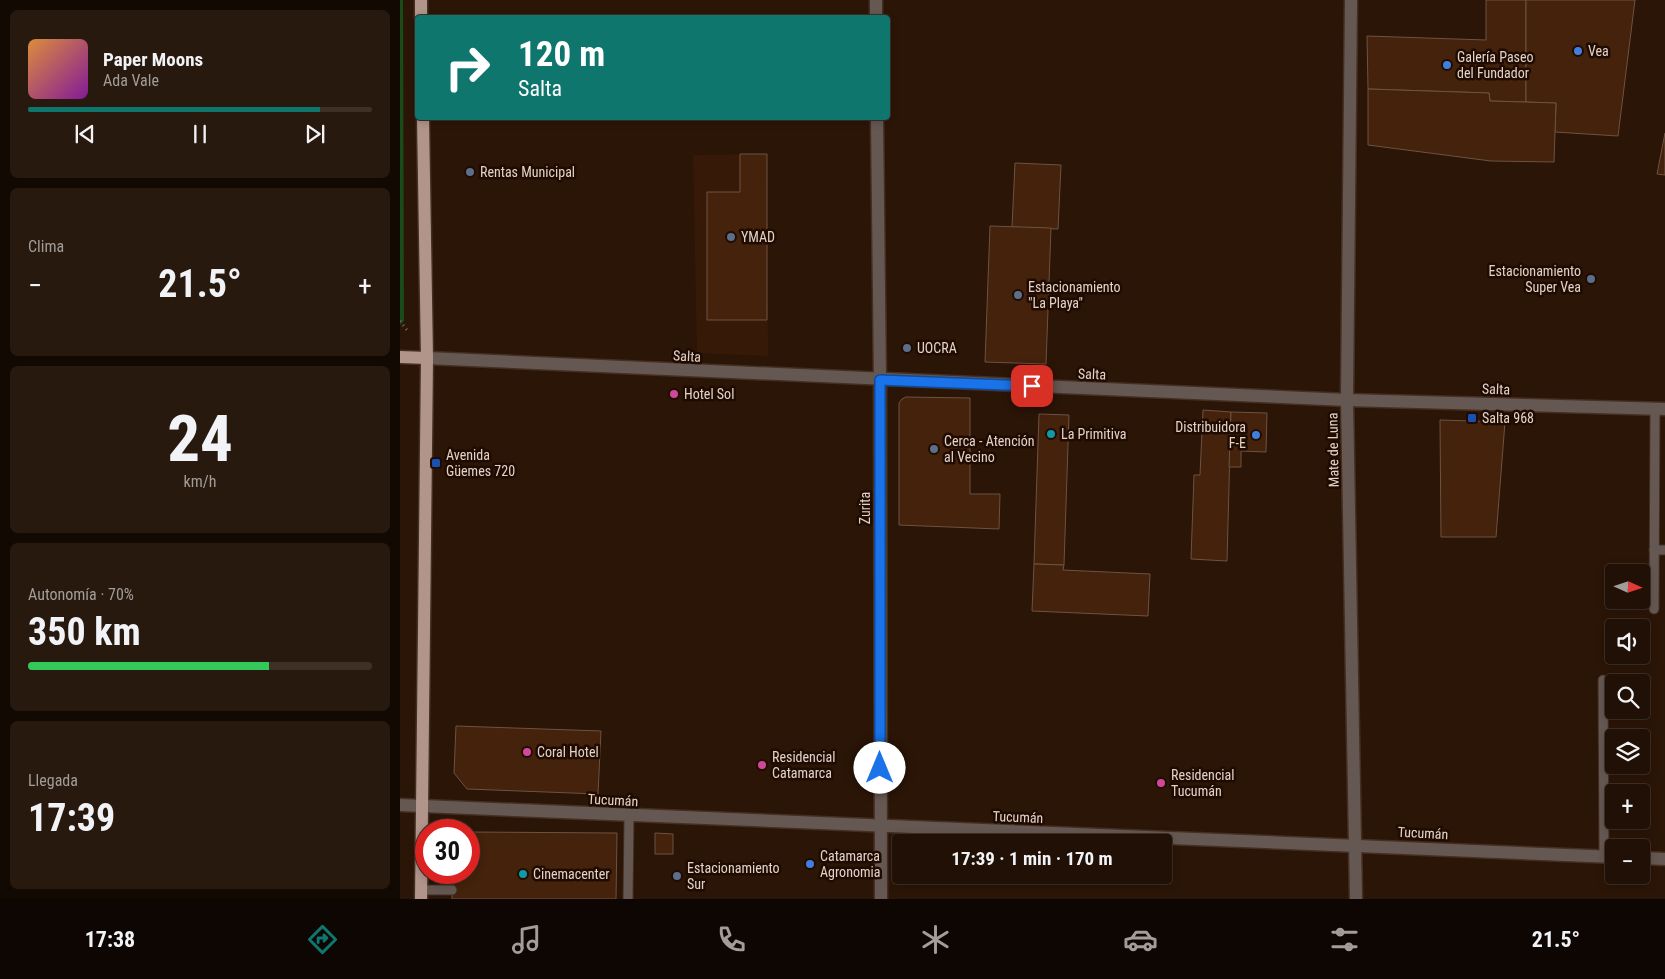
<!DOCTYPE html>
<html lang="es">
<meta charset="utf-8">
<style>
body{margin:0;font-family:"Roboto Condensed",sans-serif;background:#28190f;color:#f1f3f6;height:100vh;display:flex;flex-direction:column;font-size:19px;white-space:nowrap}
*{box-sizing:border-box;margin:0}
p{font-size:16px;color:#a29d9a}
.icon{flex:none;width:28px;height:28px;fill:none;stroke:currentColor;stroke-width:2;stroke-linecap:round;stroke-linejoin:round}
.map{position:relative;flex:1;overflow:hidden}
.drawer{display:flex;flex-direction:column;gap:10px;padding:10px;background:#120903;width:400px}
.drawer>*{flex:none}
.hud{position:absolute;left:15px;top:15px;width:475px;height:105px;border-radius:5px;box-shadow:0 2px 8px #0003,0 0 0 1px #3d3027;background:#0f766e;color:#fff;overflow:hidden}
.needle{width:32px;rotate:93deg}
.buttons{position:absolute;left:1205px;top:564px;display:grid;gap:10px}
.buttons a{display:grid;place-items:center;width:45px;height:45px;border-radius:5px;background:#201005;box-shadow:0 2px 8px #0003,0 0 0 1px #3d3027;font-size:25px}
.speed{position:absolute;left:15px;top:819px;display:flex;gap:10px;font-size:25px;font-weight:700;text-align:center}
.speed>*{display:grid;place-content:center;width:65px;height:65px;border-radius:50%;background:#201005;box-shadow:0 2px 8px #0003,0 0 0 1px #3d3027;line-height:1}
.speed .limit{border:8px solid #d22;background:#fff;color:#111}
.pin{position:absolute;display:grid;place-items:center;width:42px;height:42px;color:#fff;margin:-21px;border-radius:10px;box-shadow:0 2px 8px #0006}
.me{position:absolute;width:55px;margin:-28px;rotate:0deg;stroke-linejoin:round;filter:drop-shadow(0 0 4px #0008)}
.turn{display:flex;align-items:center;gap:18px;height:105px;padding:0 20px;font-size:22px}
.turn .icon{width:65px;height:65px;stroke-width:2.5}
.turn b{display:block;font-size:35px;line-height:42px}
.big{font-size:38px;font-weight:700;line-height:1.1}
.drawer .tile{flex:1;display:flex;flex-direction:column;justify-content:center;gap:8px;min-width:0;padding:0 18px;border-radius:8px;background:#28190f}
.drawer .dial{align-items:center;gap:0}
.dial b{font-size:65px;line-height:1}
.song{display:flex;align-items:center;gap:15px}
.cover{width:60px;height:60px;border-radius:8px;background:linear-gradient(135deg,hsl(30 70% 55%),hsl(290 70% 35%))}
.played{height:5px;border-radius:2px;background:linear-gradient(90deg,#0f766e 85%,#3d3027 85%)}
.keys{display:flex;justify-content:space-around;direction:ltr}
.heat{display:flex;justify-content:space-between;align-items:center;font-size:28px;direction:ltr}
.charge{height:8px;border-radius:4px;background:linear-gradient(90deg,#34c759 70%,#3d3027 0)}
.trip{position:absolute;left:492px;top:834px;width:280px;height:50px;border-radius:5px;background:#201005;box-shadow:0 2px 8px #0003,0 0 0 1px #3d3027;font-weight:700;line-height:50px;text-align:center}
.dock{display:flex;height:80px;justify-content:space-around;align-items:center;background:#0d0602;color:#a29d9a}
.dock .icon{width:35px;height:35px}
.dock .active{color:#0f766e}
.dock b{font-size:22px;color:#f1f3f6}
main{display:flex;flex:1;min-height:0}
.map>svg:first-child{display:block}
.built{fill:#361a07}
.green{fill:#1a4c18}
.building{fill:#44220b;stroke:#6d5343}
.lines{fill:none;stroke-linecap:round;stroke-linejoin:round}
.lane-casing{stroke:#452f22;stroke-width:11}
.street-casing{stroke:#452f22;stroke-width:15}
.primary-casing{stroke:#452f22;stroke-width:15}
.path{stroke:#7b685c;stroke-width:3;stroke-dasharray:1 4;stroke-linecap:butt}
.lane{stroke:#655853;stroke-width:9}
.street{stroke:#655853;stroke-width:12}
.primary{stroke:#b1958a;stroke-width:12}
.route-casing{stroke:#114b97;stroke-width:12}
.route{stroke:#1a73e8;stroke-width:9}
.shop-dot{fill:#3f7fe0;stroke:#200b01;stroke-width:2}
.service-dot{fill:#5c6f8a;stroke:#200b01;stroke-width:2}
.hotel-dot{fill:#d1479c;stroke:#200b01;stroke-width:2}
.transit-dot{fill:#1a4fb4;stroke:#200b01;stroke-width:2}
.culture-dot{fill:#0f9aa8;stroke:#200b01;stroke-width:2}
.labels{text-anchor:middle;stroke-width:5;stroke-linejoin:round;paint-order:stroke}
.poi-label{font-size:14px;fill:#e2d2c9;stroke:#200b01;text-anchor:start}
.street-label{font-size:14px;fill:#e2d2c9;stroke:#200b01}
</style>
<main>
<section class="drawer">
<div class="tile">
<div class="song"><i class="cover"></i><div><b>Paper Moons</b><p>Ada Vale</p></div></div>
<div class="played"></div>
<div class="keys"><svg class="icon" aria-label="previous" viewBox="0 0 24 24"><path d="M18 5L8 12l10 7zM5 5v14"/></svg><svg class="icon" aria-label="pause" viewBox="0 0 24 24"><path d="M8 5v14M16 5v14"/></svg><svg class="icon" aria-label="next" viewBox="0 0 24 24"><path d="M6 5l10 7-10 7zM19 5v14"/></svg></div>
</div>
<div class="tile"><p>Clima</p>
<div class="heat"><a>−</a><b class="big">21.5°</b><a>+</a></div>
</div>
<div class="tile dial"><b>24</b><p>km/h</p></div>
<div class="tile"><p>Autonomía · 70%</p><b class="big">350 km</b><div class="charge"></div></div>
<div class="tile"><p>Llegada</p><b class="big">17:39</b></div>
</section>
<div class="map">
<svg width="1265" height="899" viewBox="0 0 1265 899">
<rect width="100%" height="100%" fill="#2b1507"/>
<polygon class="built" points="367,154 368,356 297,353 293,155"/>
<polygon class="green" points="0,0 3,0 4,321 0,325"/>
<g class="building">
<polygon points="1086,0 1126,0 1126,102 1090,101 1089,93 968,89 967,36 1086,40"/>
<polygon points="1126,0 1235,0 1218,136 1155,132 1156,103 1126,102"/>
<polygon points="968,89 1089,93 1090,101 1156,103 1154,162 1091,161 968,145"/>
<polygon points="1265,133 1265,175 1257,174"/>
<polygon points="340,154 367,154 367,320 307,320 307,192 340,192"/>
<polygon points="615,163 661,165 658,229 612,227"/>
<polygon points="590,226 651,228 646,364 585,362"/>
<polygon points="506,397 570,398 570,494 600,494 599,529 499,525 499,403 502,399"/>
<polygon points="803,410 831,412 827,561 791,559 794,475 800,475"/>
<polygon points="831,412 867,413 866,452 841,451 841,467 829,467"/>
<polygon points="639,414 669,415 664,565 634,564"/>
<polygon points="1040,420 1105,422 1096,537 1041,537"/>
<polygon points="634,564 664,565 663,570 750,574 748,616 632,611"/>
<polygon points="56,726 201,731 198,794 67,789 54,773"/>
<polygon points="69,832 217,833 216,899 52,899 52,872 69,872"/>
<polygon points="255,833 273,834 273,854 255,854"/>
</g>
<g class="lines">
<g class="lane-casing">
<g id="lane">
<polyline points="1254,550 1265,550"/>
<polyline points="1254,609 1255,409"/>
<polyline points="1203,680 1204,857"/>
<polyline points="21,890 52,890"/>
<polyline points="228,899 229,816"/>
</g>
</g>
<g class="street-casing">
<g id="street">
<polyline points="476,0 476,18"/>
<polyline points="951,0 947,400 956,899"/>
<polyline points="477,118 480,380 481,899"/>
<polyline points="27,358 947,400 1265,409"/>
<polyline points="0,805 1214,857"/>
<polyline points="1241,858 1265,859"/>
</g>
</g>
<g class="primary-casing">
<g id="primary">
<polyline points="21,0 21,18"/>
<polyline points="0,357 27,358"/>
<polyline points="21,899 27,358 23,118"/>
</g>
</g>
<polyline class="path" points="0,321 9,333"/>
<use href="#lane" class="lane"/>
<use href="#street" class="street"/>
<use href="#primary" class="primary"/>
</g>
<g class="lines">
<g class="route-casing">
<polyline id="route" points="480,768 480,380 632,386"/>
</g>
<use href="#route" class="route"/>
</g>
<g class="shop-dot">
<circle cx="1178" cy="51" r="5"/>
<circle cx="1047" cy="65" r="5"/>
<circle cx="856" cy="435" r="5"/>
<circle cx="410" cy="864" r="5"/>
</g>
<g class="service-dot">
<circle cx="70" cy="172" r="5"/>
<circle cx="331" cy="237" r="5"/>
<circle cx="1191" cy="279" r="5"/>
<circle cx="618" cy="295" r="5"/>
<circle cx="507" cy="348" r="5"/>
<circle cx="534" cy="449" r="5"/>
<circle cx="277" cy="876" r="5"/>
</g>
<g class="hotel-dot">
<circle cx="274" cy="394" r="5"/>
<circle cx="127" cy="752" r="5"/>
<circle cx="362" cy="765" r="5"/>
<circle cx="761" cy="783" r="5"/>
</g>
<g class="transit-dot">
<rect x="1067" y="413" width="10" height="10" rx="2.5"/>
<rect x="31" y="458" width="10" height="10" rx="2.5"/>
</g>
<g class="culture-dot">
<circle cx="651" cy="434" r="5"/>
<circle cx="123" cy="874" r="5"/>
</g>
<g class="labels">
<g class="poi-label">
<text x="1188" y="56">Vea</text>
<text x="1057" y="62">Galería Paseo<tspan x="1057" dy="16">del Fundador</tspan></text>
<text x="80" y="177">Rentas Municipal</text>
<text x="341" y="242">YMAD</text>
<text x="1181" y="276" text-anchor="end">Estacionamiento<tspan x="1181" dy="16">Super Vea</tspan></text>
<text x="628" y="292">Estacionamiento<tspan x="628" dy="16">"La Playa"</tspan></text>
<text x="517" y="353">UOCRA</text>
<text x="284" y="399">Hotel Sol</text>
<text x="1082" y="423">Salta 968</text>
<text x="846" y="432" text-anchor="end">Distribuidora<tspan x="846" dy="16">F-E</tspan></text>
<text x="661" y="439">La Primitiva</text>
<text x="544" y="446">Cerca - Atención<tspan x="544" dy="16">al Vecino</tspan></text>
<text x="46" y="460">Avenida<tspan x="46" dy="16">Güemes 720</tspan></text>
<text x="137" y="757">Coral Hotel</text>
<text x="372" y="762">Residencial<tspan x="372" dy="16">Catamarca</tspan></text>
<text x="771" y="780">Residencial<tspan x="771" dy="16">Tucumán</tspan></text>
<text x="420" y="861">Catamarca<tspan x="420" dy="16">Agronomia</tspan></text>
<text x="287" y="873">Estacionamiento<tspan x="287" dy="16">Sur</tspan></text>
<text x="133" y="879">Cinemacenter</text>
</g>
<g class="street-label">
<text transform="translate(287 356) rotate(3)" y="5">Salta</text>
<text transform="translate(692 374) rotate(2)" y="5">Salta</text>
<text transform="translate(1096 389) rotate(2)" y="5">Salta</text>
<text transform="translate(933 450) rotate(-91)" y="5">Mate de Luna</text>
<text transform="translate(465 508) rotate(-90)" y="5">Zurita</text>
<text transform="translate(213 800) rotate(3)" y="5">Tucumán</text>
<text transform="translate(618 817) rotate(2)" y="5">Tucumán</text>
<text transform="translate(1023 833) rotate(3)" y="5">Tucumán</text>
</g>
</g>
</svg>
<div class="buttons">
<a><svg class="needle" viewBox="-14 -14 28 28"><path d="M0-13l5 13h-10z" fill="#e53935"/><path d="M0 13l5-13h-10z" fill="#a29d9a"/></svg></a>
<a><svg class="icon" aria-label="sound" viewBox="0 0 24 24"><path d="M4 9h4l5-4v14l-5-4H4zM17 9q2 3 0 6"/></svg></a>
<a><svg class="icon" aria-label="search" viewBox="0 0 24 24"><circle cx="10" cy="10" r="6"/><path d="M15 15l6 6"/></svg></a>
<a><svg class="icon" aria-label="layers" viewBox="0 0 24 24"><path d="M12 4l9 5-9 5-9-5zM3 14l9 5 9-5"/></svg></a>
<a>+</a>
<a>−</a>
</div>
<div class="speed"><div class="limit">30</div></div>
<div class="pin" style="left:632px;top:386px;background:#d93025"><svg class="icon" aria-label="arrive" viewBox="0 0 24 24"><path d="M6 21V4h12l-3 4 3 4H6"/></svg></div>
<svg class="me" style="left:480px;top:768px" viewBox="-20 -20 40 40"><circle r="19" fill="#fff"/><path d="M0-13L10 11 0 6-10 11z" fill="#1a73e8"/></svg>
<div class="trip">17:39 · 1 min · 170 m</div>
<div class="hud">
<div class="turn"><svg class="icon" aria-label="right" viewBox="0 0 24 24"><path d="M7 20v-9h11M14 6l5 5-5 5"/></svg><div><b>120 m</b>Salta</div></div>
</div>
</div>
</main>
<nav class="dock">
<b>17:38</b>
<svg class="icon active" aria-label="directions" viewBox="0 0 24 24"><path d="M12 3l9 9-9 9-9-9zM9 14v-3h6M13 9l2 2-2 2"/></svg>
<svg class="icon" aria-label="music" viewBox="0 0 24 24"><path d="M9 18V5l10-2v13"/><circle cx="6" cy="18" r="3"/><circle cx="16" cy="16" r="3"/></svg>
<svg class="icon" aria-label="phone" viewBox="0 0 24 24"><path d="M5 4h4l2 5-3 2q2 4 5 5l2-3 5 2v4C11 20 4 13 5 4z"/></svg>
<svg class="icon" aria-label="climate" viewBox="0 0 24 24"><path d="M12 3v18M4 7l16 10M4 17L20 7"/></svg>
<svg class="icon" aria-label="car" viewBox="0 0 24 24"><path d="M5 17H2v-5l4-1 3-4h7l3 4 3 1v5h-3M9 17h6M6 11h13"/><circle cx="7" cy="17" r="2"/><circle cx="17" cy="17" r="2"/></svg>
<svg class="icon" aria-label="filters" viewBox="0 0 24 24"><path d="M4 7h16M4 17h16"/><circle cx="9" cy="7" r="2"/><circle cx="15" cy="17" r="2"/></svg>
<b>21.5°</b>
</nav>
